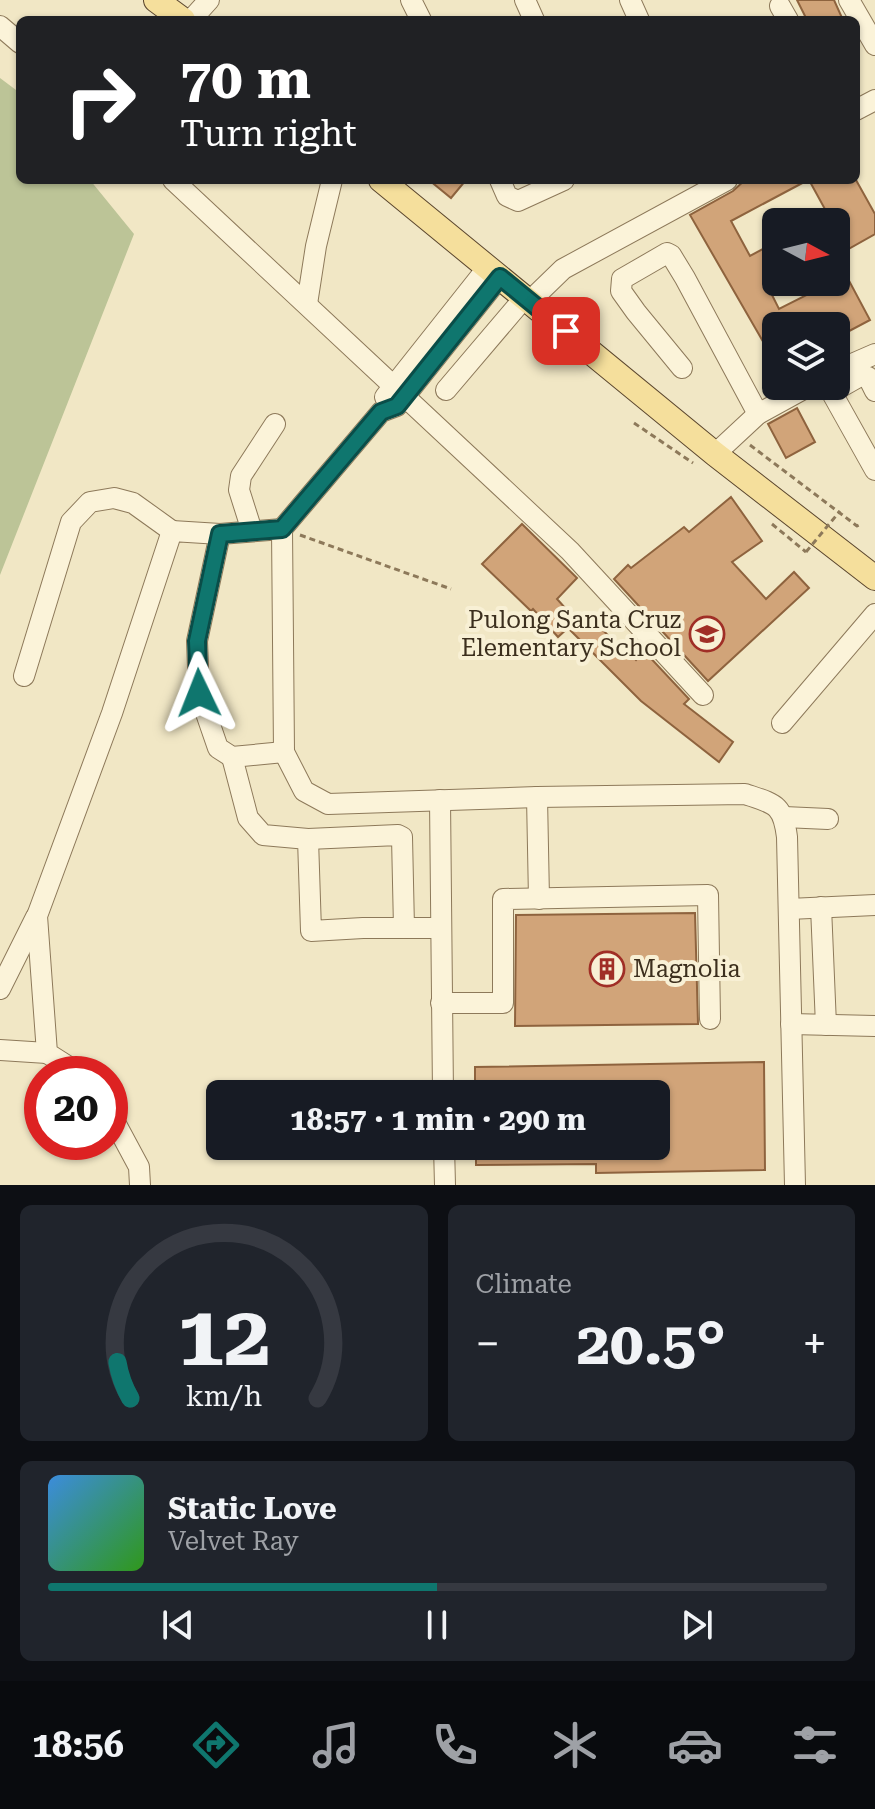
<!DOCTYPE html>
<meta charset="utf-8">
<style>
body{margin:0;font-family:"Roboto Serif",serif;background:#20242c;color:#f1f3f6;height:100vh;display:flex;flex-direction:column;font-size:30px;white-space:nowrap}
*{box-sizing:border-box;margin:0}
p{font-size:26px;color:#9ea1a6}
.icon{flex:none;width:44px;height:44px;fill:none;stroke:currentColor;stroke-width:2;stroke-linecap:round;stroke-linejoin:round}
.map{position:relative;height:1185px;overflow:hidden}
.details{display:flex;flex-direction:column;gap:20px;padding:20px;background:#0d0f14;flex:1}
.details>*{flex:none}
.top-card{position:absolute;left:16px;top:16px;width:844px;height:168px;border-radius:12px;box-shadow:0 2px 6px #0004;background:#202124;color:#fff;overflow:hidden}
.needle{width:52px;rotate:97deg}
.buttons{position:absolute;left:762px;top:208px;display:grid;gap:16px}
.buttons a{display:grid;place-items:center;width:88px;height:88px;border-radius:12px;background:#171b24;box-shadow:0 2px 6px #0004;font-size:40px}
.speed{position:absolute;left:24px;top:1056px;display:flex;gap:16px;font-size:40px;font-weight:700;text-align:center}
.speed>*{display:grid;place-content:center;width:104px;height:104px;border-radius:50%;background:#171b24;box-shadow:0 2px 6px #0004;line-height:1}
.speed .limit{border:12px solid #d22;background:#fff;color:#111}
.pin{position:absolute;display:grid;place-items:center;width:68px;height:68px;color:#fff;margin:-34px;border-radius:16px;box-shadow:0 4px 12px #0006}
.me{position:absolute;width:88px;margin:-44px;rotate:358deg;stroke-linejoin:round;filter:drop-shadow(0 0 6px #0008)}
.turn{display:flex;align-items:center;gap:28px;height:168px;padding:0 32px;font-size:36px}
.turn .icon{width:104px;height:104px;stroke-width:2.5}
.turn b{display:block;font-size:56px;line-height:68px}
.big{font-size:60px;font-weight:700;line-height:1.1}
.details .card{flex:1;display:flex;flex-direction:column;justify-content:center;gap:12px;min-width:0;padding:0 28px;border-radius:12px;background:#20242c}
.details .dial{align-items:center;gap:0}
.dial svg{height:208px;overflow:visible;fill:none;stroke:#363941;stroke-width:7;stroke-linecap:round;text-anchor:middle}
.dial text{fill:#f1f3f6;stroke:none}
.song{display:flex;align-items:center;gap:24px}
.cover{width:96px;height:96px;border-radius:12px;background:linear-gradient(135deg,hsl(210 70% 55%),hsl(110 70% 35%))}
.played{height:8px;border-radius:4px;background:linear-gradient(90deg,#0f766e 50%,#363941 50%)}
.keys{display:flex;justify-content:space-around;direction:ltr}
.heat{display:flex;justify-content:space-between;align-items:center;font-size:44px;direction:ltr}
.details .tiles{flex:1;display:grid;gap:20px;grid-template-columns:1fr 1fr}
.card:last-child{grid-column:span 2}
.trip{position:absolute;left:206px;top:1080px;width:464px;height:80px;border-radius:12px;background:#171b24;box-shadow:0 2px 6px #0004;font-weight:700;line-height:80px;text-align:center}
.tab-bar{display:flex;height:128px;justify-content:space-around;align-items:center;background:#090b0e;color:#9ea1a6}
.tab-bar .icon{width:56px;height:56px}
.tab-bar .current{color:#0f766e}
.tab-bar b{font-size:36px;color:#f1f3f6}
.map>svg:first-child{display:block}
.cemetery{fill:#bcc497}
.building{fill:#d1a479;stroke:#8e633e;stroke-width:2}
.lines{fill:none;stroke-linecap:round;stroke-linejoin:round}
.minor-casing{stroke:#8d795a;stroke-width:22}
.major-casing{stroke:#5b462e;stroke-width:26}
.path{stroke:#8d795a;stroke-width:3;stroke-dasharray:6 4;stroke-linecap:butt}
.minor{stroke:#fbf3d9;stroke-width:20}
.major{stroke:#f5df9c;stroke-width:24}
.path-bridge{stroke:#8d795a;stroke-width:3;stroke-dasharray:6 4;stroke-linecap:butt}
.route-casing{stroke:#0a4d48;stroke-width:20}
.route{stroke:#0f766e;stroke-width:14}
.labels{text-anchor:middle;stroke-width:8;stroke-linejoin:round;paint-order:stroke}
.poi-label{font-size:24px;fill:#3c2f1e;stroke:#f8f0d5;text-anchor:end}
</style>
<div class="map">
<svg width="875" height="1185" viewBox="0 0 875 1185">
<rect width="100%" height="100%" fill="#f1e7c5"/>
<polygon class="cemetery" points="0,78 20,93 20,180 90,180 134,234 0,575"/>
<g class="building">
<polygon points="797,0 834,0 843,20 807,20"/>
<polygon points="429,180 466,180 451,198"/>
<polygon points="745,180 808,180 731,221 750,256 776,242 776,288 770,291 779,309 846,275 870,320 836,338 836,326 776,326 776,364 690,215 733,191"/>
<polygon points="809,180 856,180 875,214 875,234 836,256 836,222 832,222"/>
<polygon points="797,408 815,442 786,458 768,424"/>
<polygon points="731,497 762,541 732,562 766,599 794,572 809,588 708,681 614,579 628,565 631,568 684,527 689,532"/>
<polygon points="522,524 577,578 557,599 585,630 594,621 627,655 629,653 636,660 644,651 689,699 684,704 733,742 719,762 641,701 568,628 558,637 533,609 531,611 482,564"/>
<polygon points="695,913 698,1024 515,1026 516,915"/>
<polygon points="764,1062 765,1170 596,1173 596,1164 476,1165 476,1146 656,1146 656,1094 475,1094 475,1067"/>
</g>
<g class="lines">
<g class="minor-casing">
<g id="minor">
<polyline points="411,0 421,20"/>
<polyline points="525,0 534,20"/>
<polyline points="630,0 639,20"/>
<polyline points="849,0 875,45"/>
<polyline points="780,6 788,20"/>
<polyline points="191,20 209,0"/>
<polyline points="0,26 20,43"/>
<polyline points="856,110 875,100"/>
<polyline points="173,180 570,551 703,695"/>
<polyline points="500,180 507,196 518,201 564,180"/>
<path d="M500,277L397,406L381,412L282,529L284,752L304,791L328,804L537,797L745,794C775,804 783,804 787,837L795,1185"/>
<polyline points="530,301 563,269 727,180"/>
<polyline points="307,304 316,246 332,180"/>
<polyline points="682,368 636,312 621,291 622,279 667,253 671,255 685,278 758,414"/>
<polyline points="836,371 875,354"/>
<polyline points="828,386 875,470"/>
<polyline points="446,390 525,297"/>
<polyline points="832,392 862,375 868,377 875,391"/>
<polyline points="385,397 488,267"/>
<polyline points="715,454 758,414 809,386"/>
<polyline points="282,529 220,534 197,641 199,693 218,748 232,757 284,752"/>
<polyline points="252,531 239,490 241,476 275,424"/>
<polyline points="24,676 71,522 90,502 114,498 133,503 172,531"/>
<polyline points="782,723 875,614"/>
<polyline points="232,757 248,818 263,835 308,839 311,931 363,928 441,928"/>
<polyline points="537,797 539,899"/>
<polyline points="440,800 443,1094"/>
<polyline points="784,817 828,819"/>
<polyline points="308,839 398,835 402,837 404,928"/>
<polyline points="821,907 826,1025"/>
<polyline points="789,909 875,905"/>
<polyline points="0,989 36,917"/>
<polyline points="441,1003 503,1003 503,899 708,895 710,1019"/>
<polyline points="791,1024 875,1026"/>
<polyline points="0,1050 47,1053"/>
<polyline points="80,1074 47,1053 37,916 112,713 172,531 220,534"/>
<polyline points="110,1113 139,1167 140,1185"/>
<polyline points="444,1146 445,1185"/>
</g>
</g>
<g class="major-casing">
<g id="major">
<polyline points="156,0 183,20"/>
<polyline points="381,180 715,454 875,578"/>
</g>
</g>
<g class="path">
<polyline points="634,423 693,463"/>
<polyline points="750,445 857,526 859,525"/>
<polyline points="772,524 806,552"/>
<polyline points="300,535 451,589"/>
</g>
<use href="#minor" class="minor"/>
<use href="#major" class="major"/>
<polyline class="path-bridge" points="806,552 840,511"/>
</g>
<g class="lines">
<g class="route-casing">
<polyline id="route" points="199,693 197,641 220,534 282,529 381,412 397,406 500,277 566,331"/>
</g>
<use href="#route" class="route"/>
</g>
<defs>
<g id="school-ring" transform="scale(1.8)"><circle r="9.5" fill="#f8f0d5" stroke="#a02e26" stroke-width="1.5"/><path d="M0-5L7-2L0 1L-7-2ZM-4 1L0 2.5L4 1V4Q0 6-4 4Z" fill="#a02e26"/></g>
<g id="building-ring" transform="scale(1.8)"><circle r="9.5" fill="#f8f0d5" stroke="#a02e26" stroke-width="1.5"/><path d="M-4-6H4V6H1V3H-1V6H-4ZM-2.5-4.3h1.7v1.8h-1.7ZM.8-4.3h1.7v1.8H.8ZM-2.5-1h1.7V.8h-1.7ZM.8-1h1.7V.8H.8Z" fill="#a02e26"/></g>
</defs>
<g fill-rule="evenodd">
<use href="#school-ring" x="707" y="634"/>
<use href="#building-ring" x="607" y="969"/>
</g>
<g class="labels">
<g class="poi-label">
<text x="681" y="628">Pulong Santa Cruz<tspan x="681" dy="28">Elementary School</tspan></text>
<text x="633" y="977" text-anchor="start">Magnolia</text>
</g>
</g>
</svg>
<div class="buttons">
<a><svg class="needle" viewBox="-14 -14 28 28"><path d="M0-13l5 13h-10z" fill="#e53935"/><path d="M0 13l5-13h-10z" fill="#9ea1a6"/></svg></a>
<a><svg class="icon" aria-label="layers" viewBox="0 0 24 24"><path d="M12 4l9 5-9 5-9-5zM3 14l9 5 9-5"/></svg></a>
</div>
<div class="speed"><div class="limit">20</div></div>
<div class="pin" style="left:566px;top:331px;background:#d93025"><svg class="icon" aria-label="arrive" viewBox="0 0 24 24"><path d="M6 21V4h12l-3 4 3 4H6"/></svg></div>
<svg class="me" style="left:199px;top:693px" viewBox="-20 -20 40 40"><path d="M0-17L14 15 0 8-14 15z" fill="#0f766e" stroke="#fff" stroke-width="4"/></svg>
<div class="trip">18:57 · 1 min · 290 m</div>
<div class="top-card">
<div class="turn"><svg class="icon" aria-label="right" viewBox="0 0 24 24"><path d="M7 20v-9h11M14 6l5 5-5 5"/></svg><div><b>70 m</b>Turn right</div></div>
</div>
</div>
<section class="details">
<div class="tiles">
<div class="card dial"><svg viewBox="0 0 100 80">
<path d="M14 69A42 42 0 1 1 86 69"/>
<path d="M14 69A42 42 0 0 1 9 55" stroke="#0f766e"/>
<text x="50" y="56" font-size="32" font-weight="700">12</text>
<text x="50" y="72" font-size="11">km/h</text>
</svg></div>
<div class="card"><p>Climate</p>
<div class="heat"><a>−</a><b class="big">20.5°</b><a>+</a></div>
</div>
<div class="card">
<div class="song"><i class="cover"></i><div><b>Static Love</b><p>Velvet Ray</p></div></div>
<div class="played"></div>
<div class="keys"><svg class="icon" aria-label="previous" viewBox="0 0 24 24"><path d="M18 5L8 12l10 7zM5 5v14"/></svg><svg class="icon" aria-label="pause" viewBox="0 0 24 24"><path d="M8 5v14M16 5v14"/></svg><svg class="icon" aria-label="next" viewBox="0 0 24 24"><path d="M6 5l10 7-10 7zM19 5v14"/></svg></div>
</div>
</div>
</section>
<nav class="tab-bar">
<b>18:56</b>
<svg class="icon current" aria-label="directions" viewBox="0 0 24 24"><path d="M12 3l9 9-9 9-9-9zM9 14v-3h6M13 9l2 2-2 2"/></svg>
<svg class="icon" aria-label="music" viewBox="0 0 24 24"><path d="M9 18V5l10-2v13"/><circle cx="6" cy="18" r="3"/><circle cx="16" cy="16" r="3"/></svg>
<svg class="icon" aria-label="phone" viewBox="0 0 24 24"><path d="M5 4h4l2 5-3 2q2 4 5 5l2-3 5 2v4C11 20 4 13 5 4z"/></svg>
<svg class="icon" aria-label="climate" viewBox="0 0 24 24"><path d="M12 3v18M4 7l16 10M4 17L20 7"/></svg>
<svg class="icon" aria-label="car" viewBox="0 0 24 24"><path d="M5 17H2v-5l4-1 3-4h7l3 4 3 1v5h-3M9 17h6M6 11h13"/><circle cx="7" cy="17" r="2"/><circle cx="17" cy="17" r="2"/></svg>
<svg class="icon" aria-label="filters" viewBox="0 0 24 24"><path d="M4 7h16M4 17h16"/><circle cx="9" cy="7" r="2"/><circle cx="15" cy="17" r="2"/></svg>
</nav>
